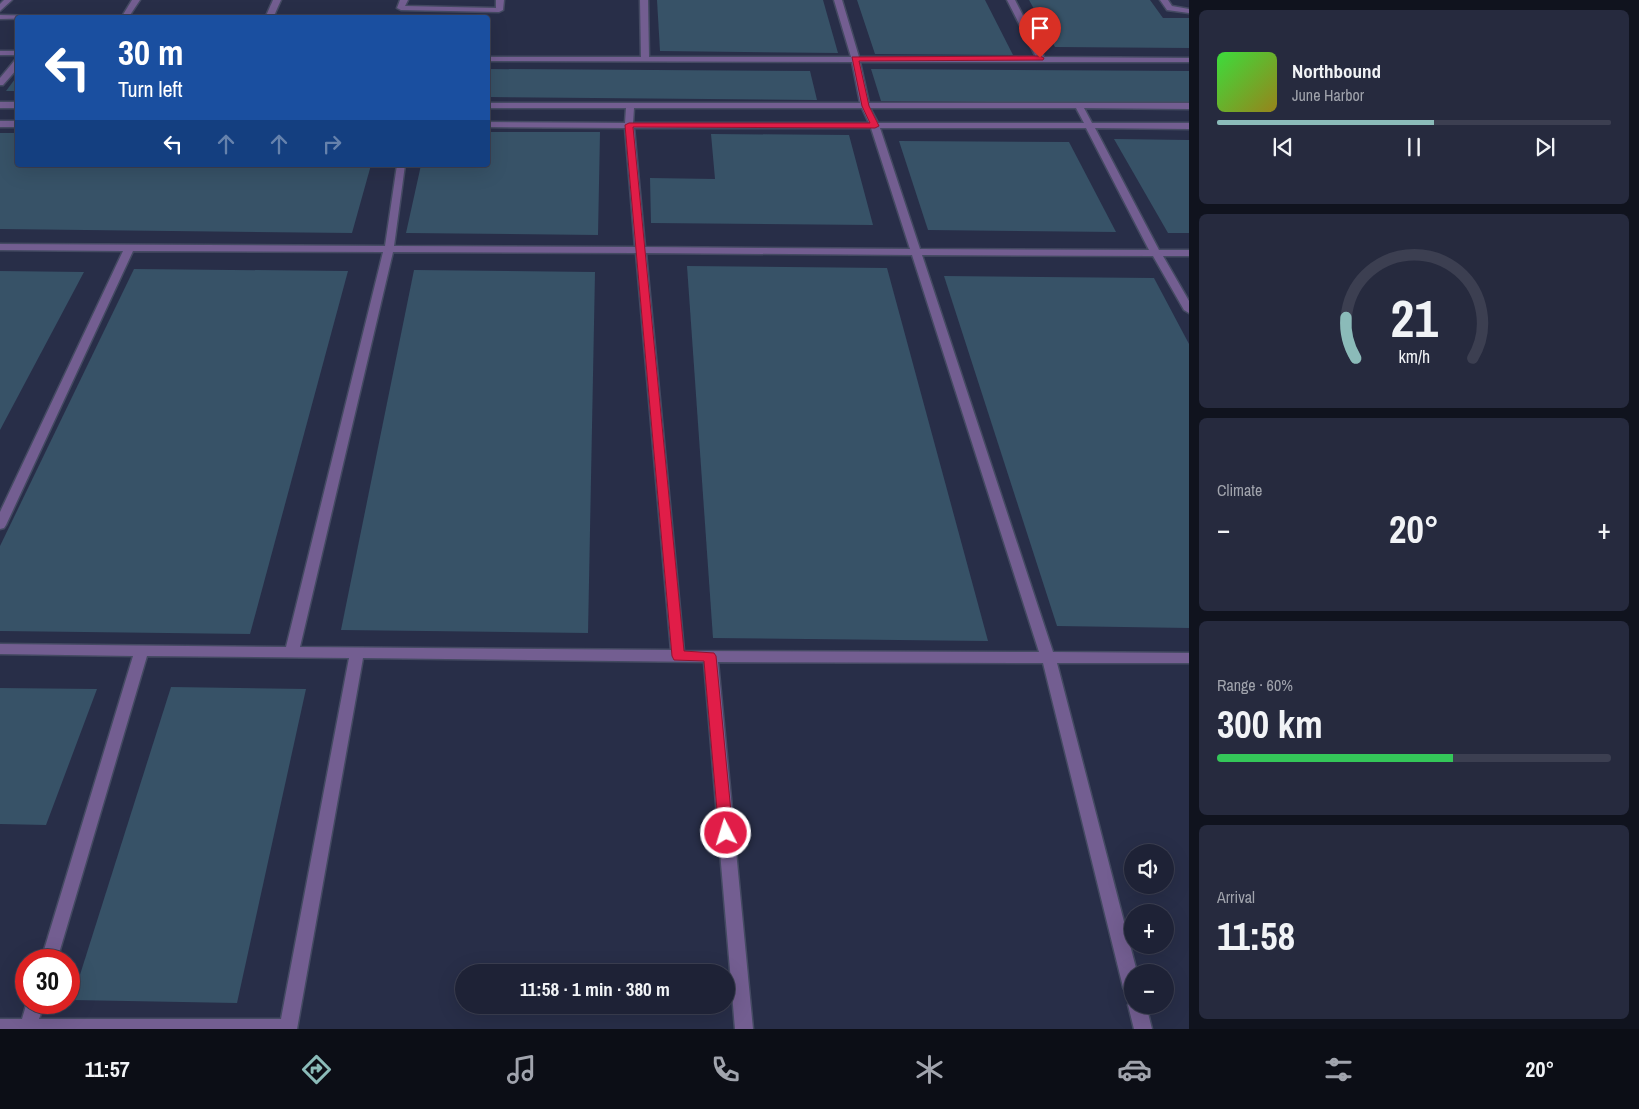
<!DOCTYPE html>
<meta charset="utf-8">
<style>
body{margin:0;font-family:"Archivo Narrow",sans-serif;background:#262a3e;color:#f1f3f6;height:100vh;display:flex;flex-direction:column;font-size:19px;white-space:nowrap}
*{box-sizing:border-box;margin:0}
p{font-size:16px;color:#a1a4ad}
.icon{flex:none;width:28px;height:28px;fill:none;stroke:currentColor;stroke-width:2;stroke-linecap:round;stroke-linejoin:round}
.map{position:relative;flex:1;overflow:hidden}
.panel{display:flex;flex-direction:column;gap:10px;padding:10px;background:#10131e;width:450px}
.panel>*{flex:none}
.guide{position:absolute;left:15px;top:15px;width:475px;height:152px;border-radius:5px;box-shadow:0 5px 20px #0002,0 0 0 1px #3c3f51;background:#1a4fa0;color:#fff;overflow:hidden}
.controls{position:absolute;left:1124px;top:844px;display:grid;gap:10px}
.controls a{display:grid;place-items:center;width:50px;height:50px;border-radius:50%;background:#1e2236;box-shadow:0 5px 20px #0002,0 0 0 1px #3c3f51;font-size:25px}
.speed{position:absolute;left:15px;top:949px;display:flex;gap:10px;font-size:25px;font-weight:700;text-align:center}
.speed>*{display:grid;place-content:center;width:65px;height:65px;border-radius:50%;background:#1e2236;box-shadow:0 5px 20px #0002,0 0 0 1px #3c3f51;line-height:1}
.speed .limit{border:8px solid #d22;background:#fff;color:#111}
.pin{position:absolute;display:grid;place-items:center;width:42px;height:42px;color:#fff;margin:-51px -21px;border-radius:50% 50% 50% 0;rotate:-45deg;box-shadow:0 0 5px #0007}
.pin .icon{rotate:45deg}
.me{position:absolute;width:55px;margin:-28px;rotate:355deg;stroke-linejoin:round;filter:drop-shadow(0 0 4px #0008)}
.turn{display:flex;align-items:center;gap:18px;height:105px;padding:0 20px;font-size:22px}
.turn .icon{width:65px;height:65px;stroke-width:2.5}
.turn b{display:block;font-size:35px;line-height:42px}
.lanes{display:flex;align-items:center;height:48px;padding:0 20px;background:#0003;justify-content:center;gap:25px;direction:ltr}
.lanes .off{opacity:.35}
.big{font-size:38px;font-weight:700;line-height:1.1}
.panel .card{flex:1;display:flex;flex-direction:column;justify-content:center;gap:8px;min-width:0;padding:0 18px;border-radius:8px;background:#262a3e}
.panel .dial{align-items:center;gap:0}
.dial svg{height:130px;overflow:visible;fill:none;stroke:#3c3f51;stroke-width:7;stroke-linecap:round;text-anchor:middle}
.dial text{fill:#f1f3f6;stroke:none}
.song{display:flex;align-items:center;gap:15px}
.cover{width:60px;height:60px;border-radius:8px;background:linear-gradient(135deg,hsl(120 70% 55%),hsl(50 70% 35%))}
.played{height:5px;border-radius:2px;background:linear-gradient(90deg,#8bbbb9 55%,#3c3f51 55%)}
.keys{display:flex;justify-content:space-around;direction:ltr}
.heat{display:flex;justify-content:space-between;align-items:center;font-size:28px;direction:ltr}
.charge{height:8px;border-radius:4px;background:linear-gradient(90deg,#34c759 60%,#3c3f51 0)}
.trip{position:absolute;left:455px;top:964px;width:280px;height:50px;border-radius:25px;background:#1e2236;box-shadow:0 5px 20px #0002,0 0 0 1px #3c3f51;font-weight:700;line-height:50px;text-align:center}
.dock{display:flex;height:80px;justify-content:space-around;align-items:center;background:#0c0e16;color:#a1a4ad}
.dock .icon{width:35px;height:35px}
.dock .active{color:#8bbbb9}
.dock b{font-size:22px;color:#f1f3f6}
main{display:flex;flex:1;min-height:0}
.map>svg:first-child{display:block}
.building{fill:#375267}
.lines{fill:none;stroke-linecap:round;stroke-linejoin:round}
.minor-casing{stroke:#444a62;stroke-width:3}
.minor{fill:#735e91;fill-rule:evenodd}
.route{fill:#e11d48;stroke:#92132f}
</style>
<main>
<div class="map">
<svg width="1189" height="1029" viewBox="0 0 1189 1029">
<rect width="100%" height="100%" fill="#282e48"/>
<g class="building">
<polygon points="657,0 823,0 838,53 660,51"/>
<polygon points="857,0 985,0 1013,55 875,54"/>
<polygon points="1029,0 1150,0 1163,18 1189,18 1189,48 1055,47"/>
<polygon points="488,69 810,71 817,100 488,97"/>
<polygon points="871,69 1189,71 1189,104 881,101"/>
<polygon points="18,75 18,91 6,91"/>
<polygon points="488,132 600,132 598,235 406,233 421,165 488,165"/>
<polygon points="0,133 18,133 18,165 371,165 352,233 0,229"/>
<polygon points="711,134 849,135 873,225 651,223 650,178 715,179"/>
<polygon points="1114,139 1189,140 1189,233 1168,233"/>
<polygon points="899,141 1069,142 1116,232 928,230"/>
<polygon points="687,266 887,268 988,641 713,638"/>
<polygon points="134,269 348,271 250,634 0,631 0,546"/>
<polygon points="414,270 595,272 588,633 341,630"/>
<polygon points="0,271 84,272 0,430"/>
<polygon points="944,276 1154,278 1189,344 1189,628 1057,626"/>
<polygon points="171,687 306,689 237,1003 72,1000"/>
<polygon points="0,688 97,689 46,825 0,824"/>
</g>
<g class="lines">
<g class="minor-casing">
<g id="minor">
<polygon points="4,0 12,0 0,11 0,4"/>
<polygon points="132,0 140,0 128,18 121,18"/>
<polygon points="273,0 281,0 273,18 265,18"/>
<polygon points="400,0 408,0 405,6 496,8 496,0 504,0 503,10 499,12 401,10 397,8"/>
<path d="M640,0H648L649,57H851L834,0H842L859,57H1036L1007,0H1015L1044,57L1189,58V62H860L869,103H1189V109L1084,108L1092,123H1189V129L1095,128L1159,250H1189V256H1163L1189,301V313L1184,310L1153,256L922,255L1053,652L1189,653V663H1057L1137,972H1132V995L1126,993L1123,987L1043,663L718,662L753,1029H735L704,662L363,658L297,1029H0V1019H22L27,1002H45L39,1019H281L349,658L147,656L57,960H41L133,656L0,654V644L286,647L383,252L133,251L6,525L4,528L0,529V512L123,251L0,250V244L385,246L397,165H405L394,246L635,247L625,128L488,127V122L625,123L626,108H488V103H860L852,62L488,61V57H641ZM634,108H862L869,123H633ZM870,108H1076L1084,123H878ZM634,128H871L910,249L645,247ZM880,128H1086L1149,250L920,249ZM393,252L636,253L671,650L300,647ZM646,253L912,255L1039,652L684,651Z"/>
<polygon points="1160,0 1168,0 1172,6 1189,9 1189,13 1167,10"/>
<polygon points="0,15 40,16 43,18 0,19"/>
<rect x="0" y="51" width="18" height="4"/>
<polygon points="15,60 18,60 18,68 3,85 0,85 0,78"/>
<rect x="0" y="102" width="18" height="6"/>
<rect x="0" y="121" width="18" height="6"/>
<polygon points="1132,998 1132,1005 1146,1005 1152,1029 1134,1029 1128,1005"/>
</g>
</g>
<use href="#minor" class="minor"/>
</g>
<polygon class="route" points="1040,56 1044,58 1043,60 859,61 869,106 879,126 875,128 633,127 684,651 714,653 716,656 733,833 731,837 726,839 721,837 719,833 704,661 674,660 672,656 625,125 629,123 870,123 862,106 852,57"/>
</svg>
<div class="controls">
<a><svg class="icon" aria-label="sound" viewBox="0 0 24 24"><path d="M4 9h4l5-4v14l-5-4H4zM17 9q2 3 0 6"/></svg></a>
<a>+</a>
<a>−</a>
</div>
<div class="speed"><div class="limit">30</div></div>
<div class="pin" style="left:1040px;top:58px;background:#d93025"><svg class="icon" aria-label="arrive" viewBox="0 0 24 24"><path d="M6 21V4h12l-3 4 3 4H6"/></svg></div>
<svg class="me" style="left:726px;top:833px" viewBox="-20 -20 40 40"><circle r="17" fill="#e11d48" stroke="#fff" stroke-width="3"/><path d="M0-11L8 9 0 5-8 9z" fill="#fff"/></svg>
<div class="trip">11:58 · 1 min · 380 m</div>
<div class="guide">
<div class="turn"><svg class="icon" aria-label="left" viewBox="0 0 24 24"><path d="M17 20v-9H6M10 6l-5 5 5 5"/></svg><div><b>30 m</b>Turn left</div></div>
<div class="lanes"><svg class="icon" aria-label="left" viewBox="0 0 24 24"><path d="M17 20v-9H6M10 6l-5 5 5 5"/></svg><svg class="icon off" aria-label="ahead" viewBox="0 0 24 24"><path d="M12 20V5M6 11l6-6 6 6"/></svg><svg class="icon off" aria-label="ahead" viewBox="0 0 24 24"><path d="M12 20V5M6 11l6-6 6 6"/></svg><svg class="icon off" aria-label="right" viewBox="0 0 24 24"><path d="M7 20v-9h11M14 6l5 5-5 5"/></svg></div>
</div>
</div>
<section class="panel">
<div class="card">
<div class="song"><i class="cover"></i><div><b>Northbound</b><p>June Harbor</p></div></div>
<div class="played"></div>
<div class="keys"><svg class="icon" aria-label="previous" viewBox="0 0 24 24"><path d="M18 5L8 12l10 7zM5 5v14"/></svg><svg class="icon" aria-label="pause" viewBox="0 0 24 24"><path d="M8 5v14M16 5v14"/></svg><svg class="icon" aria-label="next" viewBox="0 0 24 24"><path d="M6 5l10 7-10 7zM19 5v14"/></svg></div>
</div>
<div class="card dial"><svg viewBox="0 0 100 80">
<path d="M14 69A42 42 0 1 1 86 69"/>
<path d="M14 69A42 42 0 0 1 8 44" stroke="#8bbbb9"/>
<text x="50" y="56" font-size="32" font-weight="700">21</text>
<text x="50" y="72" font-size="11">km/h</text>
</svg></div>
<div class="card"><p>Climate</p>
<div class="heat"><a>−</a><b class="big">20°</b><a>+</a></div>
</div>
<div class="card"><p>Range · 60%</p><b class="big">300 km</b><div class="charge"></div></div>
<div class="card"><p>Arrival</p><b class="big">11:58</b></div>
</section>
</main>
<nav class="dock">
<b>11:57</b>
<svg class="icon active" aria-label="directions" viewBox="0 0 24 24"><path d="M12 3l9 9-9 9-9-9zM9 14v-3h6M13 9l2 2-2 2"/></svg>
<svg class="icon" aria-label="music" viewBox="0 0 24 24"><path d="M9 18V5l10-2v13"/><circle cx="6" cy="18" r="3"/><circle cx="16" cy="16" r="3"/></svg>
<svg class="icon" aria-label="phone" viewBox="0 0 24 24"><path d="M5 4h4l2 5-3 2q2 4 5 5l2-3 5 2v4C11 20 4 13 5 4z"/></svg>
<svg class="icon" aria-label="climate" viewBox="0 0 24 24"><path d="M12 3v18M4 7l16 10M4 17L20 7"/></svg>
<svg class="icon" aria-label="car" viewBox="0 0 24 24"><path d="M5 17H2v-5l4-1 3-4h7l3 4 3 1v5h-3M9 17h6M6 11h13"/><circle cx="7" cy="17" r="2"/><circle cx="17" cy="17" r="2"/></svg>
<svg class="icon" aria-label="filters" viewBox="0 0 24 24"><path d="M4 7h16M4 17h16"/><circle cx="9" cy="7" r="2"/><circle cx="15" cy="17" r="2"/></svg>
<b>20°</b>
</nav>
